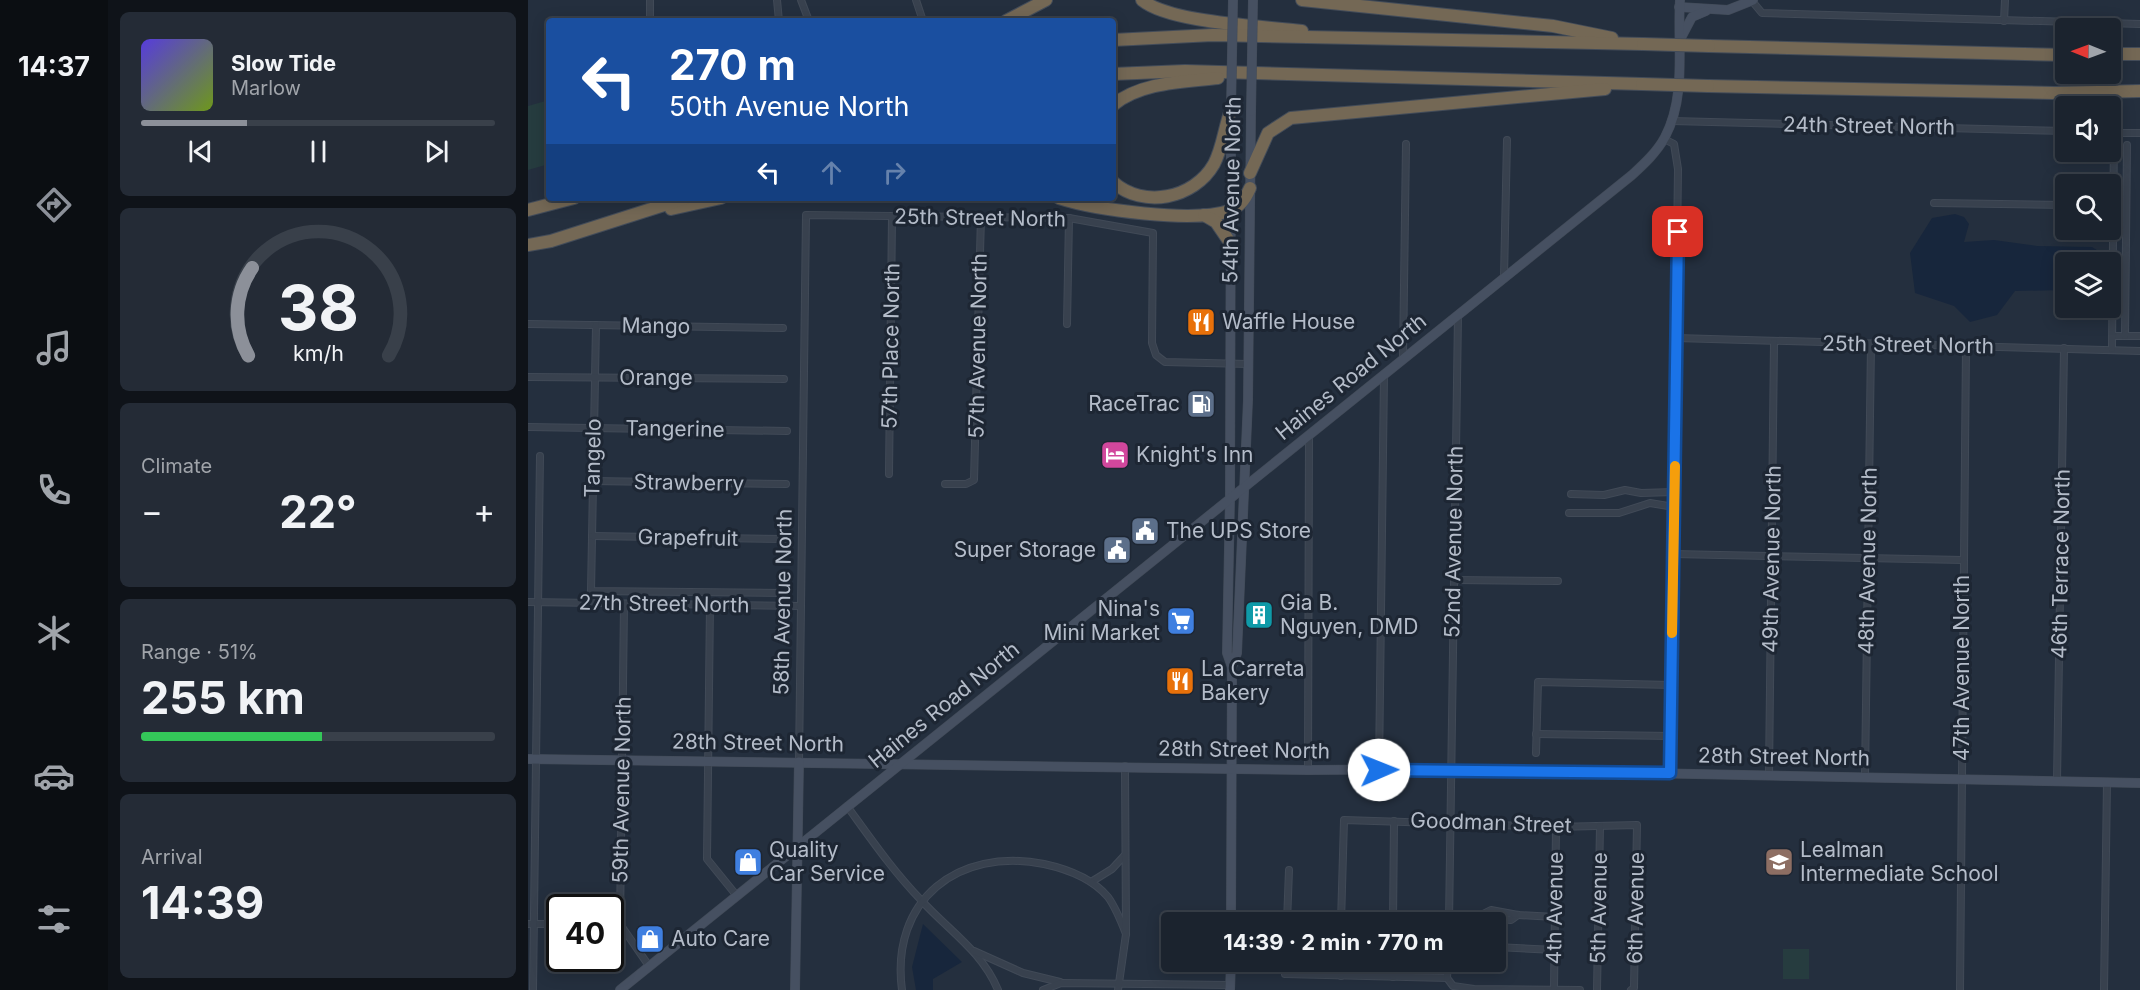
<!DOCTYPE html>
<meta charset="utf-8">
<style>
body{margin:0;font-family:Inter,sans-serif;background:#242b36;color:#f1f3f6;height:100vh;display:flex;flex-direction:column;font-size:22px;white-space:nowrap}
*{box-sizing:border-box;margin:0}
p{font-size:20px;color:#a0a4aa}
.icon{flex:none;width:33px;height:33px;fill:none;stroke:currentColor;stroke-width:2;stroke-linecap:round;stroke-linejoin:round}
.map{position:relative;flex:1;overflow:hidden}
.panel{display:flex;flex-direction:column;gap:12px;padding:12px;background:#0f1319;width:420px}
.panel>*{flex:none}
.top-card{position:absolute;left:18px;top:18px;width:570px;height:183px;border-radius:6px;box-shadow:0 3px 15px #0003,0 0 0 2px #39404a;background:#1a4fa0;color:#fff;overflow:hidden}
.needle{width:39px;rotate:271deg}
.tools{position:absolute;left:1527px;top:18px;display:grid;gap:12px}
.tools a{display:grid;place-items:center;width:66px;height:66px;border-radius:6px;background:#1b232e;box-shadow:0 3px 15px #0003,0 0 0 2px #39404a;font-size:30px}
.speed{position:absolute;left:18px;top:894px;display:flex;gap:12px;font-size:30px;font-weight:700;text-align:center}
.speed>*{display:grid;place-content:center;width:78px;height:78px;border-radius:50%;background:#1b232e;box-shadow:0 3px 15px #0003,0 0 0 2px #39404a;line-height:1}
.speed .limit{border:3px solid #111;border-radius:9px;background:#fff;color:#111}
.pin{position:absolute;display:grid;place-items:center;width:51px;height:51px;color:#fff;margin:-26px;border-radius:12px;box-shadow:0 3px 9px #0006}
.me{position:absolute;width:66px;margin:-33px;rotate:89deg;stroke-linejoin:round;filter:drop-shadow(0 0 4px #0008)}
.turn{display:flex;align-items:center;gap:21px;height:126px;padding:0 24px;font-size:27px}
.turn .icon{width:78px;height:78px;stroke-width:2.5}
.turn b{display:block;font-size:42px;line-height:51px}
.lanes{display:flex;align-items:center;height:57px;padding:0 24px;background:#0003;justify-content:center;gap:30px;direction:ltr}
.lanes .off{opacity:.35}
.big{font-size:45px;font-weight:700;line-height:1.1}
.panel .card{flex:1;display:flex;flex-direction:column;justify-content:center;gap:9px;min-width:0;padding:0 21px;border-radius:9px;background:#242b36}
.panel .dial{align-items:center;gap:0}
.dial svg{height:156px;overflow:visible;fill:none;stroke:#39404a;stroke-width:7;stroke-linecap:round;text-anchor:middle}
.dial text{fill:#f1f3f6;stroke:none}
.song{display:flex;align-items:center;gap:18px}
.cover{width:72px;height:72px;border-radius:9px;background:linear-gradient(135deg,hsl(250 70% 55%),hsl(80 70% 35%))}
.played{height:6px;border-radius:3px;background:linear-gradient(90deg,#8c9099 30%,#39404a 30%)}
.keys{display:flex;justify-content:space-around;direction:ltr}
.heat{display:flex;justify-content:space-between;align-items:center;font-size:33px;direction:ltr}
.charge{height:9px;border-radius:4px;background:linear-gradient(90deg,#34c759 51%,#39404a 0)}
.trip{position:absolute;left:633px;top:912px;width:345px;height:60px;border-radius:6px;background:#1b232e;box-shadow:0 3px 15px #0003,0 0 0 2px #39404a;font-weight:700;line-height:60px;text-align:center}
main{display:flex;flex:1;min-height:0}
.dock{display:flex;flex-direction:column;width:108px;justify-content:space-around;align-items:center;background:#0b0e12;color:#a0a4aa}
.dock .icon{width:42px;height:42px}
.dock .current{color:#8c9099}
.dock b{font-size:27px;color:#f1f3f6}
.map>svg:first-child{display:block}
.green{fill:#263c3f}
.water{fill:#17263c}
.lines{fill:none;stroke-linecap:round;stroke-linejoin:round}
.street-casing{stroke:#414a57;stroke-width:8}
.secondary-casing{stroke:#414a57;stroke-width:10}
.highway-casing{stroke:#434c59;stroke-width:14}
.street{stroke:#38414e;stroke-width:6}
.secondary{stroke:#465061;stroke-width:9}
.highway{stroke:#746855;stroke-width:12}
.secondary-bridge-casing{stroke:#414a57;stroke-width:10;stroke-linecap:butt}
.highway-bridge-casing{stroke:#434c59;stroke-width:14;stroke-linecap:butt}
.secondary-bridge{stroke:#465061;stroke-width:9}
.highway-bridge{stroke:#746855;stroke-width:12}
.route-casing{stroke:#114b97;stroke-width:15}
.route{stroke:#1a73e8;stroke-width:10}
.slow{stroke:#f59e0b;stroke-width:10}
.labels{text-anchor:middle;stroke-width:6;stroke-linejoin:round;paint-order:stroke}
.street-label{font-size:21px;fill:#b4bcc9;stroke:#1d2633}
.poi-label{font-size:21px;fill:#b4bcc9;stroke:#1d2633;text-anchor:start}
</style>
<main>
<nav class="dock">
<b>14:37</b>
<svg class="icon current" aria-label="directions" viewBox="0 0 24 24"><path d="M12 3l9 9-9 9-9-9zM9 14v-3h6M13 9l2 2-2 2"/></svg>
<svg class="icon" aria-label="music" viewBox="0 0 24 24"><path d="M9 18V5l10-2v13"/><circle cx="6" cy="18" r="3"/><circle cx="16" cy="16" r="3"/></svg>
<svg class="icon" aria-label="phone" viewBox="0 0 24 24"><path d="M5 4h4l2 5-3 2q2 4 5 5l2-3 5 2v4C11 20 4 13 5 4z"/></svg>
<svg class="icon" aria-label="climate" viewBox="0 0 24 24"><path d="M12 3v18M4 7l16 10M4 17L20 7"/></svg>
<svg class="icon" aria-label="car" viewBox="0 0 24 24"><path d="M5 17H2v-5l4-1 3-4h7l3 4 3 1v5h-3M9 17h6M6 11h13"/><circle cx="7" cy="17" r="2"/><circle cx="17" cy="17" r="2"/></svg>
<svg class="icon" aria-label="filters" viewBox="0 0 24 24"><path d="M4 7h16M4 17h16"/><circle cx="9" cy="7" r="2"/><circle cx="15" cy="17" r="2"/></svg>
</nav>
<section class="panel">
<div class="card">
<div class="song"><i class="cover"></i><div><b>Slow Tide</b><p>Marlow</p></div></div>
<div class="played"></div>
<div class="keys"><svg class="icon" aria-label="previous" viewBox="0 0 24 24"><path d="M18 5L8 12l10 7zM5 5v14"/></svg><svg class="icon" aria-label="pause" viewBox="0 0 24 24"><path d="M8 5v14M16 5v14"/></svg><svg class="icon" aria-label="next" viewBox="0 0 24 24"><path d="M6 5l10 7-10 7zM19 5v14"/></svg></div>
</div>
<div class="card dial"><svg viewBox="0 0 100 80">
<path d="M14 69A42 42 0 1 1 86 69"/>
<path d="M14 69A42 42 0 0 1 16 24" stroke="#8c9099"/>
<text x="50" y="56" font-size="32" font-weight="700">38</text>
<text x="50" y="72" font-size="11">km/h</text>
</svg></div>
<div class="card"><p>Climate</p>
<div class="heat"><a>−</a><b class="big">22°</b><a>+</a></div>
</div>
<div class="card"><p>Range · 51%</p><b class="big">255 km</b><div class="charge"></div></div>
<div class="card"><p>Arrival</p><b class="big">14:39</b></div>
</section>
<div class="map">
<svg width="1612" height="990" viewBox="0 0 1612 990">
<rect width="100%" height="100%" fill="#242f3e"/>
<g class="green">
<polygon points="21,100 21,164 0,170 0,106"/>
<rect x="1255" y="949" width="26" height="30"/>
</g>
<g class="water">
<polygon points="1427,214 1436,217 1441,224 1436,242 1466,240 1509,246 1564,247 1572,252 1574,262 1538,262 1537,290 1487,291 1469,315 1442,322 1426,306 1387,293 1382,253 1404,218"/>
<polygon points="395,924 434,962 405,979 405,990 388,990 384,967"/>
</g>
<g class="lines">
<g class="street-casing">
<g id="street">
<polyline points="249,0 251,21"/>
<polyline points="273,0 281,21"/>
<polyline points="388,0 395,21"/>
<polyline points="1224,1 1234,13 1612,24"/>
<polyline points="122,21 122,0"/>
<polyline points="1476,21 1477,0"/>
<polyline points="1144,121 1538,131"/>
<polyline points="1583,133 1612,133"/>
<polyline points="1136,139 1146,144 1150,169 1142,773"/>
<polyline points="1406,203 1538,205"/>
<polyline points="976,277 979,140"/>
<polyline points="0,324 255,328"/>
<polyline points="539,324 541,218"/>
<polyline points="68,325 63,591 256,593"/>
<polyline points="1585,336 1612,336"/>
<polyline points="1597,336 1599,145"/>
<polyline points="1148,338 1612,351"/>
<polyline points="1584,349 1586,133"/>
<polyline points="875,357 878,144"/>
<polyline points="0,377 256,379"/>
<polyline points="0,427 259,431"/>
<polyline points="361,474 364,217"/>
<polyline points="65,481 258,484"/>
<polyline points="417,484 438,484 446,480 453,216"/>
<polyline points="1043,494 1076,495 1097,490 1113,493 1146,492"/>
<polyline points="1041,513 1091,513 1122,503 1146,507"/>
<polyline points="64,536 257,539"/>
<polyline points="1145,554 1435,560"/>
<polyline points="926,580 1030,581"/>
<polyline points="0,602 273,606"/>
<polyline points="96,604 92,924 121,966"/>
<polyline points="182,604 179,859 209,896"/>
<polyline points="1008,734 1143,736"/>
<polyline points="1008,753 1010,682 1144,685"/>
<polyline points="271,762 278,215 541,218 625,233 624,343 628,355 637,362 720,364"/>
<polyline points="851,769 856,374"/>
<polyline points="780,770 781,435"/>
<polyline points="1241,775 1246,342"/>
<polyline points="1337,777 1343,344"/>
<polyline points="1529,781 1536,348"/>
<path d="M319,806C343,839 365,871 393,900C420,930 454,951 470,990"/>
<polyline points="563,882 584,869 596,856"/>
<polyline points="921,915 983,920 990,915"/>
<polyline points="951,916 963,910 990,915 1027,917"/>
<polyline points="759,922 761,870"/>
<polyline points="813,922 816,820 1028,827 1109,825 1106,988 1103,990"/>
<polyline points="865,922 866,821"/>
<polyline points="921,922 930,315"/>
<polyline points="0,924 32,924"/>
<polyline points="82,924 92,924"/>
<polyline points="968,947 1027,950"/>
<polyline points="446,951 495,973 532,982"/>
<polyline points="758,962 757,974 919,978 925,986 946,989 1052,990"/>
<polyline points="813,976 813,962"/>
<polyline points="865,977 865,962"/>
<polyline points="919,978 920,962"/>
<polyline points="1026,989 1028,827"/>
<polyline points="5,990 12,456"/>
<path d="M374,990C362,900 430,847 516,864C539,869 564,878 580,897C588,908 593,921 598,934"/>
<polyline points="515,990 533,983 702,985"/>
<polyline points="590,990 598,934 597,766"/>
<polyline points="1069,990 1072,826"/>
<polyline points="1432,990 1438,346"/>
<polyline points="1576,990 1579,782"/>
</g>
</g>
<g class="secondary-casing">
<g id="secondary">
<polyline points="1151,7 1200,10 1225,0"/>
<polyline points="1154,36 1164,17 1178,11"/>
<polyline points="703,119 702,497 699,653 704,667 703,922"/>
<polyline points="704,667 709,653 720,400 723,111"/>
<polyline points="0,759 780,770 923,769 1612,783"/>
<path d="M92,990L1104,175C1116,164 1129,152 1137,137C1159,95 1149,45 1152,0"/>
<polyline points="267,990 271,762"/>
<polyline points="702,990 703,962"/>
</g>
</g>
<g class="highway-casing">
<g id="highway">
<path d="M614,0C642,23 735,26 774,31"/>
<polyline points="774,0 1025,26 1084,38"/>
<polyline points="478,21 518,0"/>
<polyline points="585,40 685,35 1115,44"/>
<polyline points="1181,46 1538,55"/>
<polyline points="1582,54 1612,54"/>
<polyline points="585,74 657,71 1114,84"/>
<polyline points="1180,86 1527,93 1612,91"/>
<path d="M585,105C613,82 655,82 690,78"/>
<polyline points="722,173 740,133 763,118 1077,89"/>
<path d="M585,182C615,209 666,199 686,164C695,147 696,128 703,110"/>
<path d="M531,198C568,210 665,223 701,211C712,207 718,198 722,188"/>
<polyline points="143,209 193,198"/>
<polyline points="0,210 46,198"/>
<polyline points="676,215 688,222 703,244"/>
<polyline points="0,245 23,241 158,198"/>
</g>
</g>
<use href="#street" class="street"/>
<use href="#secondary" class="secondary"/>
<use href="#highway" class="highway"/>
<g class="secondary-bridge-casing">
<g id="secondary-bridge">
<polyline points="703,110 705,0"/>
<polyline points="723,111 725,0"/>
</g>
</g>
<g class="highway-bridge-casing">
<g id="highway-bridge">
<polyline points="1115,44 1181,46"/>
<polyline points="1114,84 1180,86"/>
</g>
</g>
<use href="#secondary-bridge" class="secondary-bridge"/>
<use href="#highway-bridge" class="highway-bridge"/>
</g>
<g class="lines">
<g class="route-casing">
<polyline id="route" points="851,770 1142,773 1150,232"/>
</g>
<use href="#route" class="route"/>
<polyline class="slow" points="1144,633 1147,466"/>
</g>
<defs>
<g id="restaurant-square" transform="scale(1.5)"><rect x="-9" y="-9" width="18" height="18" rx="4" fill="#e8710a" stroke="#1d2633"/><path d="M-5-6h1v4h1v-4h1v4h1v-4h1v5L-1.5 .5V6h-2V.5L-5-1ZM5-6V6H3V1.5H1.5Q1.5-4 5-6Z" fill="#fff"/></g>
<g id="fuel-square" transform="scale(1.5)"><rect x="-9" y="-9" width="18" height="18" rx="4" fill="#5c6f8a" stroke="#1d2633"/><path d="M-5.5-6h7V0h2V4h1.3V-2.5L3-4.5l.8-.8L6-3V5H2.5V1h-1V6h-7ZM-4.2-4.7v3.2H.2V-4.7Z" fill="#fff"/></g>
<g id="hotel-square" transform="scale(1.5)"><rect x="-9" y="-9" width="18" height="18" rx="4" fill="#d1479c" stroke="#1d2633"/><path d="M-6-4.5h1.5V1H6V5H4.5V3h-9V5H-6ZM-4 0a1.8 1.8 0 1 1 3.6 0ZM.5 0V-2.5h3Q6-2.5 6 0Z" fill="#fff"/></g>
<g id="civic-square" transform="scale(1.5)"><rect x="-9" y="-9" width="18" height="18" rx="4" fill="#5c6f8a" stroke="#1d2633"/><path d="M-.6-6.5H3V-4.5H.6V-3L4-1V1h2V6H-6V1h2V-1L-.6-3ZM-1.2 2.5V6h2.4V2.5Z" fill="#fff"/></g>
<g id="building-square" transform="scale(1.5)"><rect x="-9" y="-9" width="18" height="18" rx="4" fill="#0f9aa8" stroke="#1d2633"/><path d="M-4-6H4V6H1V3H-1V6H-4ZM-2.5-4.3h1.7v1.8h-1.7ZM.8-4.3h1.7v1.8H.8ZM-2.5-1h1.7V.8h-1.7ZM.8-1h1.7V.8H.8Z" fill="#fff"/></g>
<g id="supermarket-square" transform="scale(1.5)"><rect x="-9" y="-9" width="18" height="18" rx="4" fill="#3f7fe0" stroke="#1d2633"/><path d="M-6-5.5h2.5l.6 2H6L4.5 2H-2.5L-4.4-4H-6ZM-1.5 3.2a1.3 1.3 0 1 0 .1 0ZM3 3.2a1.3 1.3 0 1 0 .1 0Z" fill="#fff"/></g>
<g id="shop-square" transform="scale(1.5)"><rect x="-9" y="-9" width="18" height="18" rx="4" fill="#3f7fe0" stroke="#1d2633"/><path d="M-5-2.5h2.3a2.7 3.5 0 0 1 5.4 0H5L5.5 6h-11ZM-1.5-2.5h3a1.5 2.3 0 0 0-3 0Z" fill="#fff"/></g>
<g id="school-square" transform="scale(1.5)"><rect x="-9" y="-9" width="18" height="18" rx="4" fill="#8d6e63" stroke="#1d2633"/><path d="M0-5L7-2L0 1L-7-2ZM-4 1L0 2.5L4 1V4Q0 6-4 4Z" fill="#fff"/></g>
</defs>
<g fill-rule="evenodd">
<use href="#restaurant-square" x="673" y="322"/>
<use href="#fuel-square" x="673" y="404"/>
<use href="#hotel-square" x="587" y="455"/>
<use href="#civic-square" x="617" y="531"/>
<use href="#civic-square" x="589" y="550"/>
<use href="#building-square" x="731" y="615"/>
<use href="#supermarket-square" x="653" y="621"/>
<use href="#restaurant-square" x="652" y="681"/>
<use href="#shop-square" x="220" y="862"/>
<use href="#school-square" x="1251" y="862"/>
<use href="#shop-square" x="122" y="939"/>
</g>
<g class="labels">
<g class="street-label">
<text transform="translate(1341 126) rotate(1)" y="7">24th Street North</text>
<text transform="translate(704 190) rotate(-89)" y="7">54th Avenue North</text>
<text transform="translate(452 218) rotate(1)" y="7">25th Street North</text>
<text transform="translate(128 326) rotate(1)" y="7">Mango</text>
<text transform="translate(1380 345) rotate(1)" y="7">25th Street North</text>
<text transform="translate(363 346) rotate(-89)" y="7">57th Place North</text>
<text transform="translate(450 346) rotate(-89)" y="7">57th Avenue North</text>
<text transform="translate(823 377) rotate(-39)" y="7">Haines Road North</text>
<text x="128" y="385">Orange</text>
<text transform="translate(147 429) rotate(1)" y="7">Tangerine</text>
<text transform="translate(65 458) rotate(-89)" y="7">Tangelo</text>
<text transform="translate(161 483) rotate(1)" y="7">Strawberry</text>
<text transform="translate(160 538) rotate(1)" y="7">Grapefruit</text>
<text transform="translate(926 542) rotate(-89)" y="7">52nd Avenue North</text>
<text transform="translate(1244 559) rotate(-89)" y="7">49th Avenue North</text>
<text transform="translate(1340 561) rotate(-89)" y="7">48th Avenue North</text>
<text transform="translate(1533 564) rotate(-89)" y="7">46th Terrace North</text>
<text transform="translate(255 602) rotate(-89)" y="7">58th Avenue North</text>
<text transform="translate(136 604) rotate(1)" y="7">27th Street North</text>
<text transform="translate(1434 668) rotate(-90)" y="7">47th Avenue North</text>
<text transform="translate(416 705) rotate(-39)" y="7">Haines Road North</text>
<text transform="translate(230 743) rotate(1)" y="7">28th Street North</text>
<text transform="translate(716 750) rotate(1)" y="7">28th Street North</text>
<text transform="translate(1256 757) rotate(1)" y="7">28th Street North</text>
<text transform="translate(94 790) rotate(-89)" y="7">59th Avenue North</text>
<text transform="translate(963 823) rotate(2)" y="7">Goodman Street</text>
<text transform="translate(1027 908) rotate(-89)" y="7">4th Avenue</text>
<text transform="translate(1071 908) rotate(-89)" y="7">5th Avenue</text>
<text transform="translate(1108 908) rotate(-89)" y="7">6th Avenue</text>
</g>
<g class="poi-label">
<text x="694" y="329">Waffle House</text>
<text x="652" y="411" text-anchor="end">RaceTrac</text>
<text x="608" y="462">Knight's Inn</text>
<text x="638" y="538">The UPS Store</text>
<text x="568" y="557" text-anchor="end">Super Storage</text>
<text x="752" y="610">Gia B.<tspan x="752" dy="24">Nguyen, DMD</tspan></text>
<text x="632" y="616" text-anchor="end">Nina's<tspan x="632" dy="24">Mini Market</tspan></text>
<text x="673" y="676">La Carreta<tspan x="673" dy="24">Bakery</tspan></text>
<text x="241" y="857">Quality<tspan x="241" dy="24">Car Service</tspan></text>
<text x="1272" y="857">Lealman<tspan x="1272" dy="24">Intermediate School</tspan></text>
<text x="143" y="946">Auto Care</text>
</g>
</g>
</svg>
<div class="tools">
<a><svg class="needle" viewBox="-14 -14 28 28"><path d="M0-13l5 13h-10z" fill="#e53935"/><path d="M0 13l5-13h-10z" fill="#a0a4aa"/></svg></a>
<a><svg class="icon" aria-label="sound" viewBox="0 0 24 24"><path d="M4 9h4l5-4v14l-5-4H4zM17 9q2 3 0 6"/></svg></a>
<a><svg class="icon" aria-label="search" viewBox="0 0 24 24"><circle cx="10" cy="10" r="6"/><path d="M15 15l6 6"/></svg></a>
<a><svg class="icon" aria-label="layers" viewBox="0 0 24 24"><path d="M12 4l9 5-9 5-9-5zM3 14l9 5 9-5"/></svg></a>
</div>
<div class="speed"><div class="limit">40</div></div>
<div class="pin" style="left:1150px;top:232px;background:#d93025"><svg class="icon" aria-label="arrive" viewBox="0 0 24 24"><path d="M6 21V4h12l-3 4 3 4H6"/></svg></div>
<svg class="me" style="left:851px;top:770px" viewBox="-20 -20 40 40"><circle r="19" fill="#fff"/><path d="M0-13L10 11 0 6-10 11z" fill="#1a73e8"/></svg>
<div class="trip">14:39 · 2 min · 770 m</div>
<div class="top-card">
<div class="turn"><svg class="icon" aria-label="left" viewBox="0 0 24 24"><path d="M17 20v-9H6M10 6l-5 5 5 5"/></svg><div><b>270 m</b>50th Avenue North</div></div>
<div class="lanes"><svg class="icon" aria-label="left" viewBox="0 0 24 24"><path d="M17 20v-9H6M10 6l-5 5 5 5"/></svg><svg class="icon off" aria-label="ahead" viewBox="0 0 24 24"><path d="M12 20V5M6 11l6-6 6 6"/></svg><svg class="icon off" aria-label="right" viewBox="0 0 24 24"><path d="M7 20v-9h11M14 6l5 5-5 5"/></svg></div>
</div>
</div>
</main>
